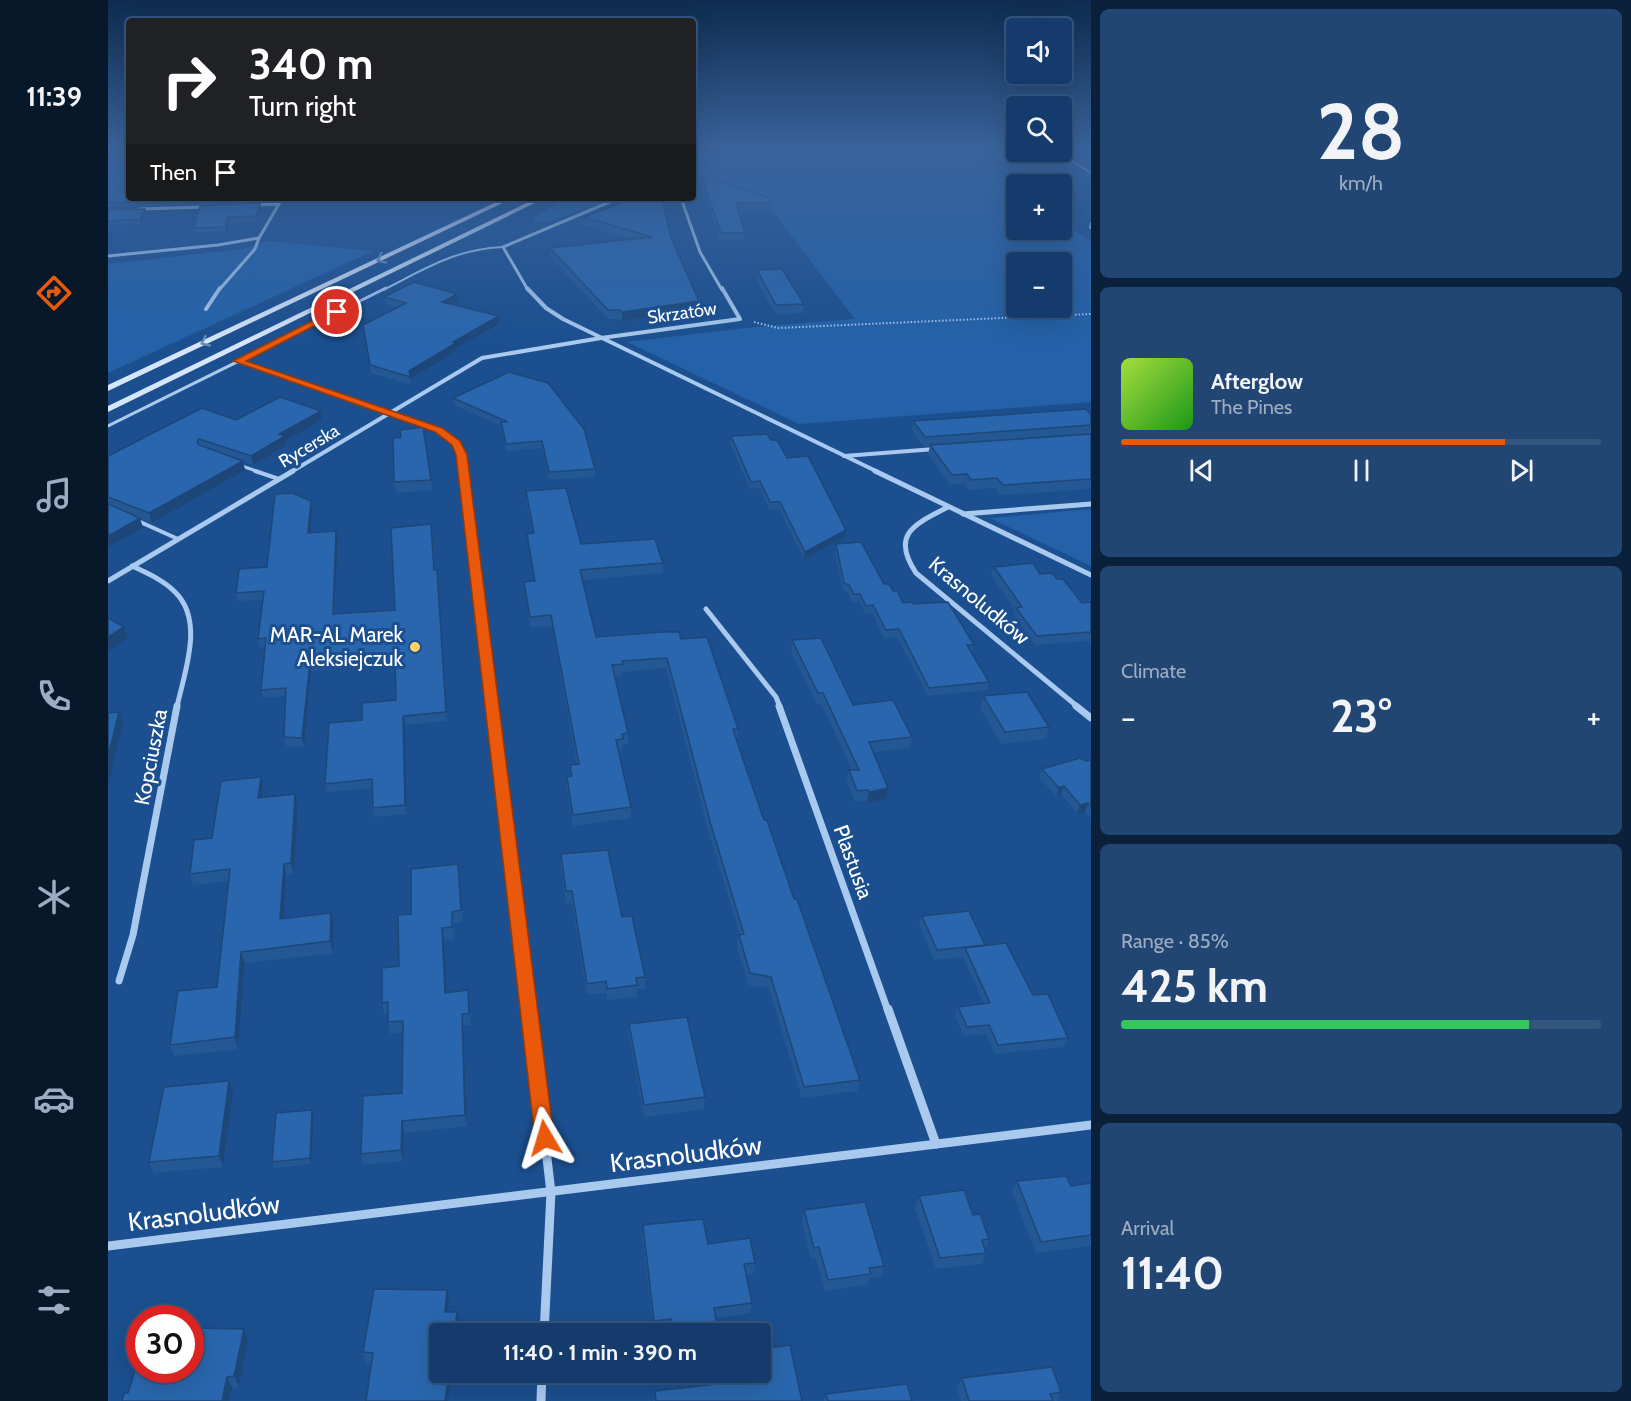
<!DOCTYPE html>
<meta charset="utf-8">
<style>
body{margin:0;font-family:Cabin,sans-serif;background:#214673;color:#f1f3f6;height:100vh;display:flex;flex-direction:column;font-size:22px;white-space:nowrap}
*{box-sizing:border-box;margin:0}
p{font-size:20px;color:#9dadc1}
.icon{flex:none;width:33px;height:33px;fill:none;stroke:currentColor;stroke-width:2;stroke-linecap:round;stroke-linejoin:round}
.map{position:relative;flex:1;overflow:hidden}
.side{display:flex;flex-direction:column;gap:9px;padding:9px;background:#0b203b;width:540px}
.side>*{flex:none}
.banner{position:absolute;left:18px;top:18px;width:570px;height:183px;border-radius:6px;box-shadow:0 6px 24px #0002,0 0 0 2px #33557e;background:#202124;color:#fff;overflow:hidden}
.buttons{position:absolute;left:898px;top:18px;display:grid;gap:12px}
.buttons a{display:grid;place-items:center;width:66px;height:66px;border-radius:6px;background:#143b6b;box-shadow:0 6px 24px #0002,0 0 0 2px #33557e;font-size:30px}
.speed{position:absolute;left:18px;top:1305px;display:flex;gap:12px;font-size:30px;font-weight:700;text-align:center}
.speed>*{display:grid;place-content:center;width:78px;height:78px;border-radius:50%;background:#143b6b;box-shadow:0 6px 24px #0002,0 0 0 2px #33557e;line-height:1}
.speed .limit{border:9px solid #d22;background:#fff;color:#111}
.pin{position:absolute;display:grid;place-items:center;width:51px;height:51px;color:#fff;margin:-26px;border:3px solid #fff;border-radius:50%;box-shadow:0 2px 6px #0007}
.me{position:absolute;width:66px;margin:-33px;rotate:353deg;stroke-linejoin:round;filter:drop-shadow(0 0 4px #0008)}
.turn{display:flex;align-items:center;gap:21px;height:126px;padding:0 24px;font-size:27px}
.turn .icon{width:78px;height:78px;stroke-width:2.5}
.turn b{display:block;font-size:42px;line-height:51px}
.then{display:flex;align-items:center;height:57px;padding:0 24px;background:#0003;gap:12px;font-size:22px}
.big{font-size:45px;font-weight:700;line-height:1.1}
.side .widget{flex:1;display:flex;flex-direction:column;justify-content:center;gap:9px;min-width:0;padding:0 21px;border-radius:9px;background:#214673}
.side .dial{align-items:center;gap:0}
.dial b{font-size:78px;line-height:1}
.song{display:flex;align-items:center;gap:18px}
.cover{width:72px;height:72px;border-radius:9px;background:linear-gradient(135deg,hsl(80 70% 55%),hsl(120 70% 35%))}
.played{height:6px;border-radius:3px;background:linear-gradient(90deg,#ea580c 80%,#33557e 80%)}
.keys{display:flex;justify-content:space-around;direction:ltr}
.heat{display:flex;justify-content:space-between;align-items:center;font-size:33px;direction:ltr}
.charge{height:9px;border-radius:4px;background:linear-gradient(90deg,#34c759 85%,#33557e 0)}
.trip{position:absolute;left:321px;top:1323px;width:342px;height:60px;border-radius:6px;background:#143b6b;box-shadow:0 6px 24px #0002,0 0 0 2px #33557e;font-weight:700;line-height:60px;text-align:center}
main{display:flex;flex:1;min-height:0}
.dock{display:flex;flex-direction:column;width:108px;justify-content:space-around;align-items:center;background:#08182b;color:#9dadc1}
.dock .icon{width:42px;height:42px}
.dock .active{color:#ea580c}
.dock b{font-size:27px;color:#f1f3f6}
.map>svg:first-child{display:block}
.green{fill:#2461a8;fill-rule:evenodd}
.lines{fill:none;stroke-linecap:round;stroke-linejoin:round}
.path{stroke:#a9c9ee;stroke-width:2;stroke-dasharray:1.5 2;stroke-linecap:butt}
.lane-far2{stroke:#a9c9ee;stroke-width:2}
.lane-far1{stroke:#a9c9ee;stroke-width:3}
.lane{stroke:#a9c9ee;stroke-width:4}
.street-far4{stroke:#a9c9ee;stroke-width:3}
.street-far3{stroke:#a9c9ee;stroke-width:4}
.street-far2{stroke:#a9c9ee;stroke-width:5}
.street-far1{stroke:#a9c9ee;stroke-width:7}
.street{stroke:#a9c9ee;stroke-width:9}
.secondary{fill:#d6e6fa;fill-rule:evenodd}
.wall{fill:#245895}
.shaded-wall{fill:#1d4779}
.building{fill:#2a66ad;stroke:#1d4779;stroke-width:1.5}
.oneway{stroke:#668bba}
.route{fill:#ea580c;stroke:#983908;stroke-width:1.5}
.poi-dot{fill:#ffd166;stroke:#1b4f8f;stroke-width:2}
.labels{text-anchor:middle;stroke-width:6;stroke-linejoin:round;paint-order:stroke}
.far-street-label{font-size:18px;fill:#fff;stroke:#1b4f8f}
.street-label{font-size:21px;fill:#fff;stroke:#1b4f8f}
.poi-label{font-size:21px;fill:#fff;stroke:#1b4f8f;text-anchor:end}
.near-street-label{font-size:26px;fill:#fff;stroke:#1b4f8f}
</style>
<main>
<nav class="dock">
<b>11:39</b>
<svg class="icon active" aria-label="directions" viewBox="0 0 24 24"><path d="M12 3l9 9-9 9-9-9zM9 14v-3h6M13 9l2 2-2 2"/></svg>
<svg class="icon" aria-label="music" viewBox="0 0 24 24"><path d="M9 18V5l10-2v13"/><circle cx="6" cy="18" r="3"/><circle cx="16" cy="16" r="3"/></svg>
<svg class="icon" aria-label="phone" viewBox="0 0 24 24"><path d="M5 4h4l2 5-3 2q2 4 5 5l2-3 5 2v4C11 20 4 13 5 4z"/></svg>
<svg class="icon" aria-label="climate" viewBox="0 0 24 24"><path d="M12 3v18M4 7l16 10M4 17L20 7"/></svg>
<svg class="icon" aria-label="car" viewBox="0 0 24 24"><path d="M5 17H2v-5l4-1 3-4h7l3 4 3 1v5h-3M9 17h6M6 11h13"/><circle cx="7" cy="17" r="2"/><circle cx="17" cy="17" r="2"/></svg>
<svg class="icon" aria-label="filters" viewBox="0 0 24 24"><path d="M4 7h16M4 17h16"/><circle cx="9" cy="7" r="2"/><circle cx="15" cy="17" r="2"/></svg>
</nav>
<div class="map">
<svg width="983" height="1401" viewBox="0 0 983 1401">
<rect width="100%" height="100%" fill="#1b4f8f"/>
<g class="green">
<path d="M585,147H856L909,187V230H954V221L983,242V402L691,424L519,342L646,327L747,319L653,196L585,174ZM909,262H954V308H909Z"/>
<polygon points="458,198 508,198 442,221 429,222 425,218"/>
<polygon points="160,241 265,251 0,373 0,264 135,249"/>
<polygon points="983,509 983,566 882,518"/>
</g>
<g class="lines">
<g class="path">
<polyline points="0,151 21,149"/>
<polyline points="585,161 611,147"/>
<polyline points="646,322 670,328 983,314"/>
</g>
<g class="lane-far2">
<polyline points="950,152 983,173"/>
<polyline points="982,228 983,223"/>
<path d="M275,290C317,269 347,249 395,247"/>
</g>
<g class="lane-far1">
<polyline points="0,426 278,288"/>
<polyline points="131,465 151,472"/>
</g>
<g class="lane">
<polyline points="147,471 171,479"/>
<polyline points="30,521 70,539"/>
</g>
<g class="street-far4">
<polyline points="573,198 592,252 614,290"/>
<polyline points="145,205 171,204"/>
<polyline points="31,209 99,207"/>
<polyline points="0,256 110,245 151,238 171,204 172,198"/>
<polyline points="111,290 147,249 151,238"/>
<polyline points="420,290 395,247 511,198"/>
</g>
<g class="street-far3">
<polyline points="419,288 438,308 455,319 770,472"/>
<polyline points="98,309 112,288"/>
<path d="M130,361L330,430C349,444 353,448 356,472"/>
<polyline points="736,456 827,449"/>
<polyline points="183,472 374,358 493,338 632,319 614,288"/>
</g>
<g class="street-far2">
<polyline points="356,471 384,707"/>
<polyline points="767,471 983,575"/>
<path d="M840,507C807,524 782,534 808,573L970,707"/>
<polyline points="855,514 983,504"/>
<path d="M24,566C39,573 55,580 67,592C97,621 76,673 69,707"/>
<polyline points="0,581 185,471"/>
<polyline points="598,609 668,697 672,707"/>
</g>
<g class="street-far1">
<polyline points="384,706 421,1011"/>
<polyline points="671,706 780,1011"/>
<polyline points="968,706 983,718"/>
<polyline points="11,981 25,935 69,706"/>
</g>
<g class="street">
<polyline points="421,1009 443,1192 436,1334"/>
<polyline points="780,1009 828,1144"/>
<polyline points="0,1246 983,1125"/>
<polyline points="433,1401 434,1372"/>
</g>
<g class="secondary">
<polygon points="397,198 405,198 0,391 0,385"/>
<polygon points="429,198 437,198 0,412 0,406"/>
</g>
</g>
<g class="wall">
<polygon points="0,157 21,198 156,198 155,201 96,203 95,200 43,202 42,206 0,207"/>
<polygon points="594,177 663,198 662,210 630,210 637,233 637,240 612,240 594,184"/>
<polygon points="152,203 153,208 149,222 121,223 118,232 87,233 86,228"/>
<polygon points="37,209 38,213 33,224 0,225 0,210"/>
<polygon points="476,217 563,238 591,309 514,321 511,319 500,319 442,257 442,248 524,239 476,225"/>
<polygon points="649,270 696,304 695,313 668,315 648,279"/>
<polygon points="276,297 350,301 344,304 391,316 391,324 348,348 348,351 302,379 303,385 263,373 255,325 289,308 277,304"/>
<polygon points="401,372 487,469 487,477 441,480 434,448 398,451 393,426 346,405 345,398"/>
<polygon points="128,420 214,420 178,440 179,445 145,465 135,462 137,470 44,523 31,518 35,528 0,547 0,456"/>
<polygon points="805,421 983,425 983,489 892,495 887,488 861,490 857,484 842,485 820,454 822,446 815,446 804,430"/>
<polygon points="623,436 663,440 679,458 737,537 696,559 671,509 661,509 652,488 642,489 622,443"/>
<polygon points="293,437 323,480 324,490 288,493 286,482"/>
<polygon points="418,491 473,544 555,563 555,573 475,580 488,637 573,639 630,729 629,740 656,820 752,1080 749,1091 694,1098 661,988 640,985 629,946 631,935 632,934 602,837 558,668 515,672 514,675 507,676 520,733 520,744 515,745 515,750 511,751 523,807 523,818 465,826 459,788 459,777 462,776 462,765 469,765 444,626 422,627 417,592 416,582 426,581 420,544 419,534 425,533 418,501"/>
<polygon points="203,501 204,509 202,533 228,531 230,539 227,614 287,610 326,570 339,721 297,725 299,814 266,817 265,808 264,788 219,792 217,784 254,720 288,700 288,664 203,671 196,747 178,746 176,737 178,696 155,698 153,690 157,647 151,647 150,639 155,600 129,601 128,593 159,567"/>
<polygon points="728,544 785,591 795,603 805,604 866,645 863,653 881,682 879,690 820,696 789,637 776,638 764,613 757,614 751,601 744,602 740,593 735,590 727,552"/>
<polygon points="886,567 932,574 949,579 974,603 983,602 983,645 980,641 927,645 906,616 907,610 883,575"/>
<polygon points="684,640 745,705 804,737 802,748 765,752 780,788 778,799 759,803 758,801 747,802 739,781 741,770 744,770 713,703 709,704 683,651"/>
<polygon points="875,696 941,727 938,739 893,744 872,708"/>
<polygon points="983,760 983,818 977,812 969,813 953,794 948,796 931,777 934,769"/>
<polygon points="155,789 154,798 187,794 190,806 186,874 178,875 175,919 226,925 225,953 137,963 130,1049 66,1056 62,1045 109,987 121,881 85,885 82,874 104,838"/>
<polygon points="453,854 514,917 537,977 537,989 529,989 529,997 499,1000 498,993 479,995 464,903 458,903 453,866"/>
<polygon points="350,864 355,922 345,923 346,939 336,940 338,992 361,1002 363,1025 355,1026 359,1126 296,1133 295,1161 255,1165 253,1154 294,1093 294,1033 282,1034 280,1022 280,1014 276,1014 274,1003 291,966"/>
<polygon points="814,916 877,945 925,995 960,1038 956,1047 887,1054 878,1034 856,1036 847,1016 850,1007 876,1004 855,957 826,960 811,925"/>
<polygon points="521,1024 597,1097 596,1109 536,1117 521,1035"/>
<polygon points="125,1092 115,1167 46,1173 41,1162"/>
<polygon points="206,1116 203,1164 166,1168 164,1162"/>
<polygon points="909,1181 963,1186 983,1183 983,1246 928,1253 904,1192"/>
<polygon points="811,1196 865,1215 881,1239 877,1249 878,1253 874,1264 828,1269 807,1208"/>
<polygon points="696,1210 776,1266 773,1277 762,1278 759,1285 717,1291 708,1258 703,1259 694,1222"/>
<polygon points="535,1225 600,1244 647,1263 645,1274 638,1275 644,1303 642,1313 608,1318 609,1324 607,1334 562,1334 562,1330 546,1332 534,1236"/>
<polygon points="341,1300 340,1312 351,1323 349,1334 332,1334 332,1372 344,1372 340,1401 258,1401 264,1363 258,1363 255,1352"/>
<polygon points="136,1329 140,1340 131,1387 20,1393"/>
<polygon points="634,1373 694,1401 546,1401 547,1391 632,1381"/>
<polygon points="854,1378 953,1392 949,1401 853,1401 849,1388"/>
<polygon points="718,1394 804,1401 716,1401"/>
</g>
<g class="shaded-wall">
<polygon points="152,203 153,208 149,222 148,216"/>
<polygon points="37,209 38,213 33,224 32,219"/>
<polygon points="120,217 121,223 118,232 117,227"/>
<polygon points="349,294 350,301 335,309 334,302"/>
<polygon points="591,301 591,309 514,321 514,312"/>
<polygon points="391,316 391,324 348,348 348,351 302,379 301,371 345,342"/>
<polygon points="213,411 214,420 178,440 179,445 145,465 143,456 171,434"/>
<polygon points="135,461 137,470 44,523 41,513"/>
<polygon points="203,501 204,509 202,541 200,533"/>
<polygon points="32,518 35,528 0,547 0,536"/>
<polygon points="738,530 737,537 696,559 697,552"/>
<polygon points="228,531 230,539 226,623 225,614"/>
<polygon points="16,627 20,638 0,651 0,637"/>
<polygon points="202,662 203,671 196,747 194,738"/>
<polygon points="11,712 15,724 0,785 0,757"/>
<polygon points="295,716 297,725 299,814 297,805"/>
<polygon points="153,777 155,789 153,810 150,798"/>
<polygon points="956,786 953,794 948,796 951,788"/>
<polygon points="780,788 778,799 759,803 761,792"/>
<polygon points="187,794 190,806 186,874 183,863"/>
<polygon points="980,803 977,812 969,813 972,805"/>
<polygon points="176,864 178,875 175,930 172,919"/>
<polygon points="223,913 226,925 225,953 222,941"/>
<polygon points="334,928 336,940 339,1004 337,993"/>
<polygon points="133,952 137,963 130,1049 127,1037"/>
<polygon points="354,1014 355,1026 359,1126 357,1115"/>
<polygon points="121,1081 125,1092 115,1167 111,1156"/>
<polygon points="204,1110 206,1116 203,1164 202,1158"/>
<polygon points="294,1121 296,1133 295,1161 293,1150"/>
<polygon points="339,1290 341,1300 339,1323 337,1312"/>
<polygon points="349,1312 351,1323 349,1334 346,1334"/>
<polygon points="136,1329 140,1340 131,1387 126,1376"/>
<polygon points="341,1372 344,1372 340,1401 337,1401"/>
<polygon points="119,1377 124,1387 121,1401 114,1401"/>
</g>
<g class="building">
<polygon points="21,156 21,198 42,198 41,201 0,203 0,157"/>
<polygon points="594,177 663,198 663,203 628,203 637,233 613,233"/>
<polygon points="95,198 122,198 95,199"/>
<polygon points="527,198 554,198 563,238 591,301 514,312 512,310 500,310 442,248 544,237 476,217"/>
<polygon points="152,203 148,216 120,217 117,227 86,228 92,206"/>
<polygon points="37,209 32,219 0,221 0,210"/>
<polygon points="674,269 696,304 668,305 649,270"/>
<polygon points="306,282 349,294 334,302 391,316 345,342 348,343 301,371 302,377 262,365 255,325 298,303 276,297"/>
<polygon points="401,372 440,383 476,429 487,469 441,472 434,441 398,444 393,422 400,422 345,398"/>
<polygon points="172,397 213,411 171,434 177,436 143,456 91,439 89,442 91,445 135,461 41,513 0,497 0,456 94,408 128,420"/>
<polygon points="978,409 983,415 983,425 817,437 805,421"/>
<polygon points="315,427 323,480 286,482 285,438 293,437 292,430"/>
<polygon points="659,434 663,440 669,440 679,458 700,456 738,530 697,552 672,502 662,502 652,481 643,482 623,436"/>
<polygon points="983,434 983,479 895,485 889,478 863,480 859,474 844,475 822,445"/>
<polygon points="458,488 473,544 547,539 555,563 472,570 488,637 554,632 571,632 573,639 599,637 630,729 625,729 639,771 656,820 659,820 686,899 689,899 752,1080 696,1087 663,977 642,973 631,935 636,934 603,825 559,658 514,661 515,664 504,665 520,733 514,734 515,739 508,740 523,807 465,815 459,777 464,776 462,765 471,764 443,615 422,617 416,582 427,581 419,534 426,533 418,491"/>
<polygon points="184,493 203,501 200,533 228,531 225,614 287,610 283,528 323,524 326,570 329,570 338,712 295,716 297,805 265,808 264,779 217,784 221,723 254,720 254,703 288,700 287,655 202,662 194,738 176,737 178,688 153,690 158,638 150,639 156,591 128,593 131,569 159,567 167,494"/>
<polygon points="0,504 32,518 0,536"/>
<polygon points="753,542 776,584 781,584 785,591 789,591 795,603 804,602 805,604 840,602 866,645 859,645 881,682 821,688 791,629 778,630 765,605 758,606 752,594 746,594 741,585 736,583 728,544"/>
<polygon points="925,563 932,574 944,573 949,579 955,579 974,603 983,602 983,633 982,632 929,636 908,608 914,607 886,567"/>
<polygon points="0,618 16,627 0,637"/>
<polygon points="713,638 745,705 785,700 804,737 761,742 780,788 761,792 760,790 749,791 741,770 751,770 715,693 710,693 684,640"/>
<polygon points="919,692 941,727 897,732 875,696"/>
<polygon points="11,712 0,757 0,713"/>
<polygon points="972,758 978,761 983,760 983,806 980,803 972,805 956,786 951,788 934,769"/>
<polygon points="153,777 150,798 187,794 183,863 176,864 172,919 223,913 222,941 133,952 127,1037 62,1045 70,991 109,987 122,869 82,874 86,840 104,838 113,781"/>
<polygon points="500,850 514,917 524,916 537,977 528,978 529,985 499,989 498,981 479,984 464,891 458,891 453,854"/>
<polygon points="350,864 353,910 344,912 344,927 334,928 337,993 360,990 361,1014 354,1014 357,1115 294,1121 293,1150 253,1154 255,1096 294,1093 295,1021 280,1022 280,1002 274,1003 274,968 291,966 290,915 303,914 303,869"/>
<polygon points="861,911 877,945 829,950 814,916"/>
<polygon points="898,943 925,995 940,994 960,1038 890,1045 881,1025 859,1027 850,1007 882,1003 857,948"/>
<polygon points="579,1017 597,1097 536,1105 521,1024"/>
<polygon points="121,1081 111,1156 41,1162 56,1087"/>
<polygon points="204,1110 202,1158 164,1162 168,1113"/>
<polygon points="958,1176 963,1186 983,1183 983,1235 933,1242 909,1181"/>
<polygon points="856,1190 865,1215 872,1214 881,1239 874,1240 878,1253 832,1258 811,1196"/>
<polygon points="757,1202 776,1266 761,1268 763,1274 720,1280 711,1247 706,1248 696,1210"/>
<polygon points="595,1219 600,1244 642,1238 647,1263 636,1264 644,1303 606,1308 609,1324 564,1329 563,1319 546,1321 535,1225"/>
<polygon points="266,1289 339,1290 337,1312 349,1312 346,1334 332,1334 332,1372 341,1372 337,1401 258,1401 265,1353 255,1352"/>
<polygon points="82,1328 136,1329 126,1376 119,1377 114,1401 14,1401 16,1393 20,1393 32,1355 32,1370 82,1370"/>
<polygon points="682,1345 694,1401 548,1401 547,1391 635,1381 634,1373 652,1372 652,1349"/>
<polygon points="944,1367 953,1392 942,1394 945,1401 861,1401 854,1378"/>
<polygon points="799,1384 804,1401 720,1401 718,1394"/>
</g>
<defs><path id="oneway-chevron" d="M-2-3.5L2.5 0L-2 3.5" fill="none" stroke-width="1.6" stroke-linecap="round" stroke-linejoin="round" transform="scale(1.5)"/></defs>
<g class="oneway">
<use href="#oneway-chevron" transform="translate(273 259) rotate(155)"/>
<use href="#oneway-chevron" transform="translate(97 342) rotate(155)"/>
</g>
<linearGradient id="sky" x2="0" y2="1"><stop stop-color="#0f2b4f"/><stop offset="0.43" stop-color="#39639b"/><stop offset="1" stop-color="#39639b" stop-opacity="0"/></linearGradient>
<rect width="983" height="343" fill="url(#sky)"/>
<polygon class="route" points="226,310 233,312 138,361 334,428 352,441 359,455 446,1138 444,1144 437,1147 430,1144 427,1138 348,455 344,445 327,432 125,361"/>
<circle class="poi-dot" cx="307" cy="647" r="6"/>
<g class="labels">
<g class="far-street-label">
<text transform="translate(574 313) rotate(-8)" y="6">Skrzatów</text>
<text transform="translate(201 446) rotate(-31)" y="6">Rycerska</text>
</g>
<g class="street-label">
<text transform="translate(871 601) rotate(40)" y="7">Krasnoludków</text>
<text transform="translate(43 757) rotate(-79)" y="7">Kopciuszka</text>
<text transform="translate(745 862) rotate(70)" y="7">Plastusia</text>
</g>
<g class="poi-label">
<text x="295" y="642">MAR-AL Marek<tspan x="295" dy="24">Aleksiejczuk</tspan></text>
</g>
<g class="near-street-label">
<text transform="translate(578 1154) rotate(-7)" y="9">Krasnoludków</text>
<text transform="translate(96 1213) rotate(-7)" y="9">Krasnoludków</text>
</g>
</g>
</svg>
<div class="buttons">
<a><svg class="icon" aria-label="sound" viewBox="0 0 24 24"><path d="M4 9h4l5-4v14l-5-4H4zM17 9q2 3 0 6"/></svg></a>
<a><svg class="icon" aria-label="search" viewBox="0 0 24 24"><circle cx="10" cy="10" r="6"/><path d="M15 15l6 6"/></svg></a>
<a>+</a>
<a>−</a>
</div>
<div class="speed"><div class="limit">30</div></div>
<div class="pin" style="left:229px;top:312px;background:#d93025"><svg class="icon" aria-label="arrive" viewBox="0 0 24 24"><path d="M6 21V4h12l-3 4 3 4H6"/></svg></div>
<svg class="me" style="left:437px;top:1138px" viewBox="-20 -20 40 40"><path d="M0-17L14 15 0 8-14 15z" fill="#ea580c" stroke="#fff" stroke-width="4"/></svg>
<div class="trip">11:40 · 1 min · 390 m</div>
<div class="banner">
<div class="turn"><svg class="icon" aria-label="right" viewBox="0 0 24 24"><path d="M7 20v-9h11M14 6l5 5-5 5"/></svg><div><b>340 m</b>Turn right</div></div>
<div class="then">Then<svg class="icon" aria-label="arrive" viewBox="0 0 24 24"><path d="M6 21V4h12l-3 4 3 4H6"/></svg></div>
</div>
</div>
<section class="side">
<div class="widget dial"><b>28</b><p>km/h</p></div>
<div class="widget">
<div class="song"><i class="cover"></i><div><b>Afterglow</b><p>The Pines</p></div></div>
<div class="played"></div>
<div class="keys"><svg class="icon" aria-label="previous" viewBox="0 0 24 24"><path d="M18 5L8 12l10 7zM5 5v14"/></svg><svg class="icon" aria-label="pause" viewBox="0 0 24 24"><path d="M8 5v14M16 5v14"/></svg><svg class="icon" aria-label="next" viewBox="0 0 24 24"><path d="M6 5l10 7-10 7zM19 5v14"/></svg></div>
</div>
<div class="widget"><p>Climate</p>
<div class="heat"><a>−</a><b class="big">23°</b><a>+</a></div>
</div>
<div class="widget"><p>Range · 85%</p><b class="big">425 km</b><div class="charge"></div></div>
<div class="widget"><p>Arrival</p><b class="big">11:40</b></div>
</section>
</main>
